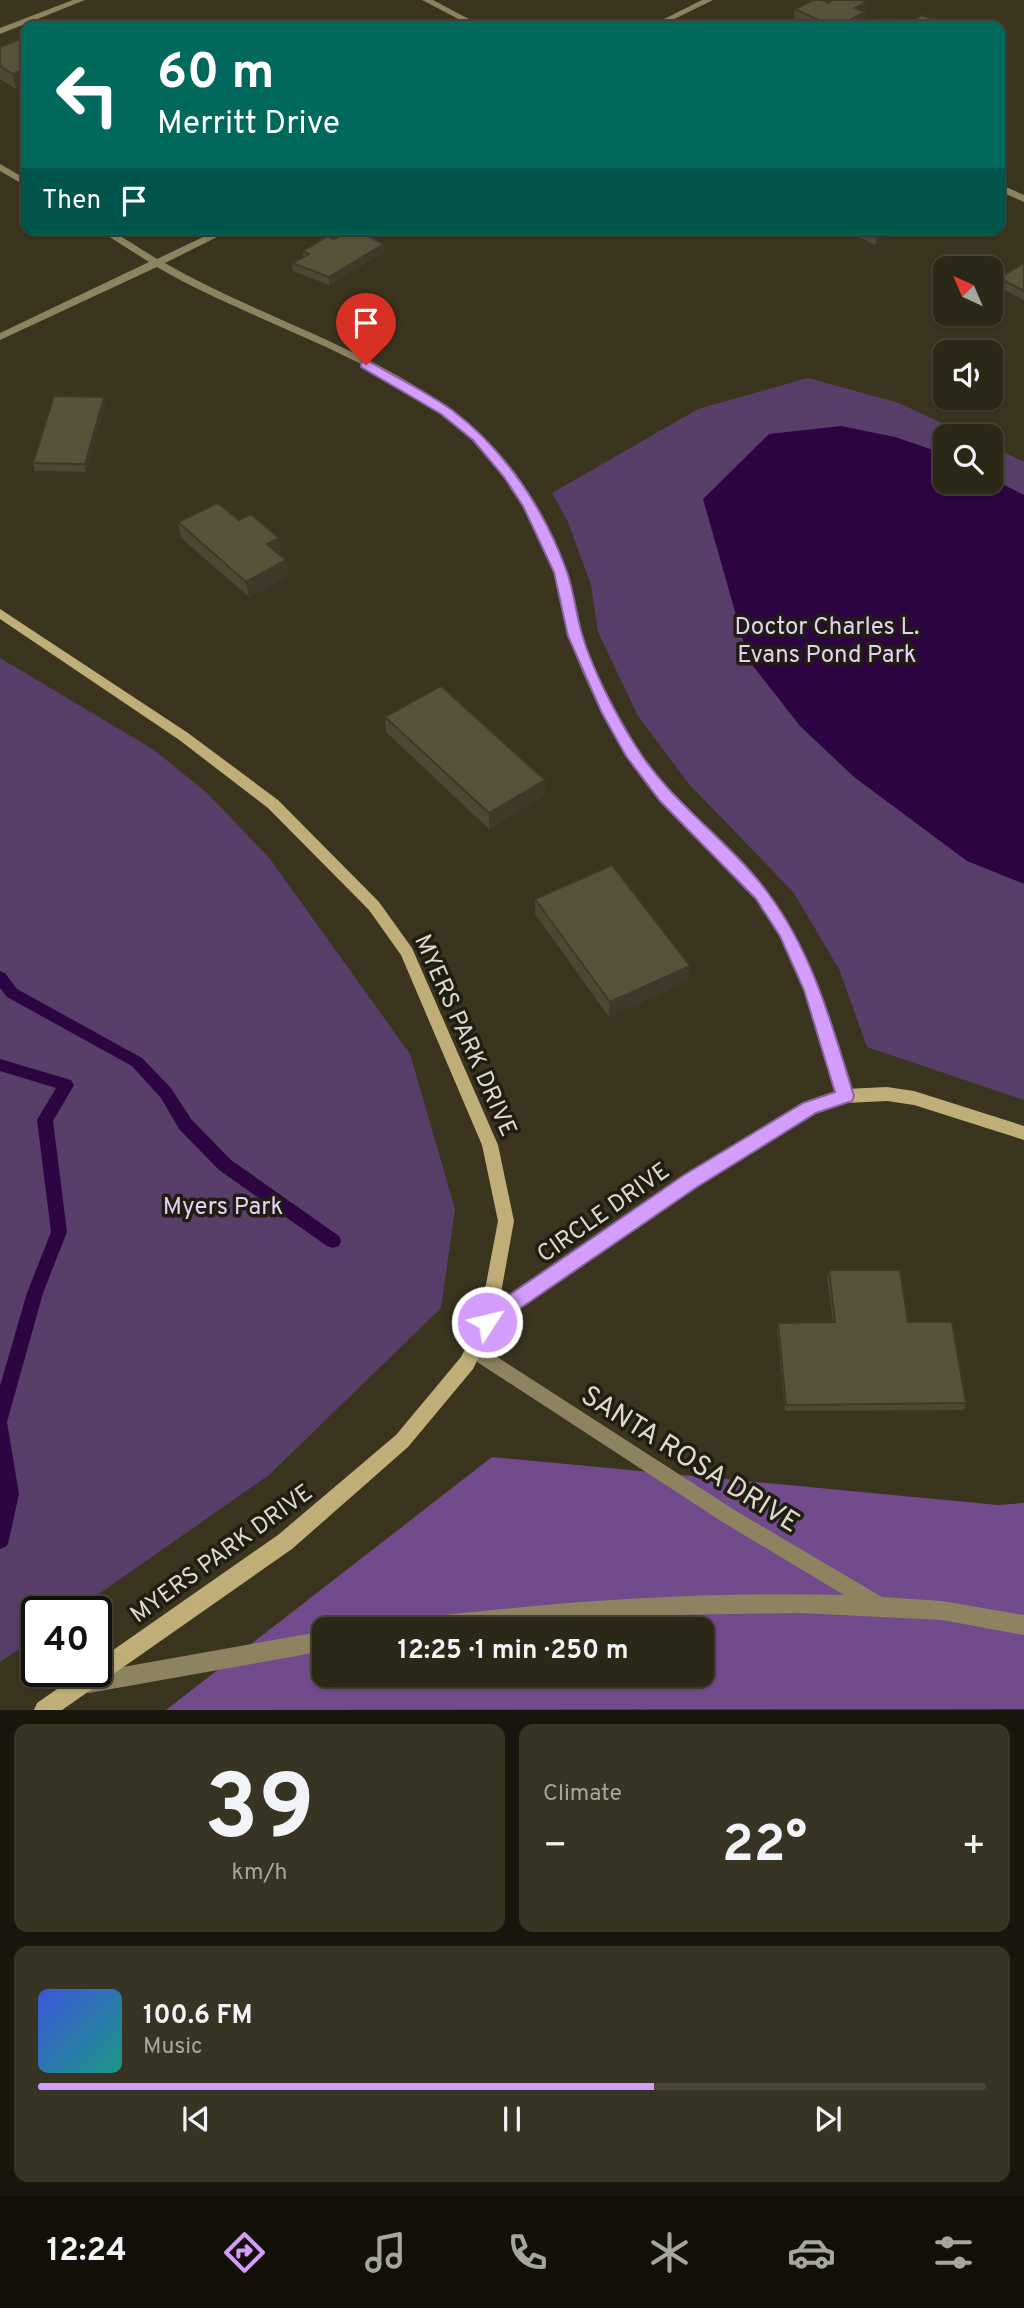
<!DOCTYPE html>
<meta charset="utf-8">
<style>
body{margin:0;font-family:Overpass,sans-serif;background:#383424;color:#f1f3f6;height:100vh;display:flex;flex-direction:column;font-size:26px;white-space:nowrap}
*{box-sizing:border-box;margin:0}
p{font-size:23px;color:#a6a6a1}
.icon{flex:none;width:38px;height:38px;fill:none;stroke:currentColor;stroke-width:2;stroke-linecap:round;stroke-linejoin:round}
.map{position:relative;height:1710px;overflow:hidden}
.side{display:flex;flex-direction:column;gap:14px;padding:14px;background:#18160d;flex:1}
.side>*{flex:none}
.banner{position:absolute;left:21px;top:21px;width:984px;height:214px;border-radius:14px;box-shadow:0 2px 5px #0004,0 0 0 2px #484436;background:#00695c;color:#fff;overflow:hidden}
.needle{width:46px;rotate:316deg}
.controls{position:absolute;left:933px;top:256px;display:grid;gap:14px}
.controls a{display:grid;place-items:center;width:70px;height:70px;border-radius:14px;background:#2c2817;box-shadow:0 2px 5px #0004,0 0 0 2px #484436;font-size:35px}
.speed{position:absolute;left:21px;top:1596px;display:flex;gap:14px;font-size:35px;font-weight:700;text-align:center}
.speed>*{display:grid;place-content:center;width:91px;height:91px;border-radius:50%;background:#2c2817;box-shadow:0 2px 5px #0004,0 0 0 2px #484436;line-height:1}
.speed .limit{border:4px solid #111;border-radius:10px;background:#fff;color:#111}
.pin{position:absolute;display:grid;place-items:center;width:60px;height:60px;color:#fff;margin:-72px -30px;border-radius:50% 50% 50% 0;rotate:-45deg;box-shadow:0 0 7px #0007}
.pin .icon{rotate:45deg}
.me{position:absolute;width:77px;margin:-38px;rotate:55deg;stroke-linejoin:round;filter:drop-shadow(0 0 5px #0008)}
.turn{display:flex;align-items:center;gap:24px;height:147px;padding:0 21px;font-size:32px}
.turn .icon{width:91px;height:91px;stroke-width:2.5}
.turn b{display:block;font-size:49px;line-height:60px}
.then{display:flex;align-items:center;height:66px;padding:0 21px;background:#0003;gap:14px;font-size:26px}
.big{font-size:52px;font-weight:700;line-height:1.1}
.side .widget{flex:1;display:flex;flex-direction:column;justify-content:center;gap:10px;min-width:0;padding:0 24px;border-radius:14px;background:#383424}
.side .dial{align-items:center;gap:0}
.dial b{font-size:91px;line-height:1}
.song{display:flex;align-items:center;gap:21px}
.cover{width:84px;height:84px;border-radius:10px;background:linear-gradient(135deg,hsl(230 70% 55%),hsl(170 70% 35%))}
.played{height:7px;border-radius:4px;background:linear-gradient(90deg,#d49cfb 65%,#484436 65%)}
.keys{display:flex;justify-content:space-around;direction:ltr}
.heat{display:flex;justify-content:space-between;align-items:center;font-size:38px;direction:ltr}
.side .tiles{flex:1;display:grid;gap:14px;grid-template-columns:1fr 1fr}
.widget:last-child{grid-column:span 2}
.trip{position:absolute;left:312px;top:1617px;width:402px;height:70px;border-radius:14px;background:#2c2817;box-shadow:0 2px 5px #0004,0 0 0 2px #484436;font-weight:700;line-height:70px;text-align:center}
.menu{display:flex;height:112px;justify-content:space-around;align-items:center;background:#121009;color:#a6a6a1}
.menu .icon{width:49px;height:49px}
.menu .active{color:#d49cfb}
.menu b{font-size:32px;color:#f1f3f6}
.map>svg:first-child{display:block}
.green{fill:#583f6a}
.forest{fill:#714b8c;fill-rule:evenodd}
.water{fill:#2e0543}
.lines{fill:none;stroke-linecap:round;stroke-linejoin:round}
.stream{fill:#2e0543;fill-rule:evenodd}
.street{fill:#8d8361;fill-rule:evenodd}
.secondary{fill:#bfae78;fill-rule:evenodd}
.wall{fill:#4d4733}
.shaded-wall{fill:#3e3929}
.building{fill:#59523b;stroke:#3e3929;stroke-width:2}
.route{fill:#d49cfb;stroke:#8a65a3;stroke-width:2}
.labels{text-anchor:middle;stroke-width:7;stroke-linejoin:round;paint-order:stroke}
.park-label{font-size:24px;fill:#e5d0f6;stroke:#201d13}
.street-label{font-size:24px;fill:#ddd9cc;stroke:#201d13}
.near-street-label{font-size:28px;fill:#ddd9cc;stroke:#201d13}
</style>
<div class="map">
<svg width="1024" height="1710" viewBox="0 0 1024 1710">
<rect width="100%" height="100%" fill="#3b351f"/>
<g class="green">
<polygon points="808,378 899,403 969,436 945,436 945,481 990,481 991,446 1024,462 1024,1100 867,1047 839,969 794,893 689,784 638,716 598,632 591,585 568,522 552,493 698,409"/>
<polygon points="0,658 154,750 207,793 270,859 410,1054 455,1209 441,1308 269,1475 73,1612 37,1612 37,1637 0,1662"/>
</g>
<path class="forest" d="M492,1457L998,1505L1024,1503V1709L166,1710ZM324,1629H702V1675H324Z"/>
<polygon class="water" points="841,426 895,437 945,454 945,481 990,481 991,478 1024,495 1024,884 967,861 854,777 800,726 749,661 703,499 769,434"/>
<g class="lines">
<g class="stream">
<polygon points="0,971 5,973 17,989 142,1058 171,1088 191,1119 231,1160 339,1236 341,1241 339,1246 333,1248 327,1246 219,1170 179,1129 161,1098 132,1066 7,997 0,988"/>
<polygon points="0,1059 71,1080 74,1085 53,1121 67,1232 43,1293 7,1422 19,1494 9,1540 7,1546 0,1549 0,1386 27,1293 51,1232 37,1120 56,1088 0,1071"/>
</g>
<g class="street">
<polygon points="73,0 85,0 0,34 0,28"/>
<polygon points="422,0 433,0 482,26 472,26"/>
<polygon points="702,0 713,0 660,26 650,26"/>
<polygon points="0,164 26,179 26,186 0,171"/>
<polygon points="999,184 1024,195 1024,202 999,191"/>
<path d="M97,229H109L157,259L220,229H233L165,263C267,322 389,352 479,433C520,470 552,524 568,577C574,597 575,618 582,638C592,668 607,698 622,725C662,796 721,831 767,892C812,951 832,1026 853,1096L851,1101L845,1103L839,1101L837,1096C817,1029 800,955 756,898C726,860 687,829 654,792C636,771 621,747 607,722C593,696 580,668 570,640C563,620 562,599 556,579C542,527 512,477 473,440C387,357 258,326 157,267L0,340V333L149,262Z"/>
<path d="M474,1342L736,1511L882,1597L942,1601L1024,1615V1635L942,1620L800,1613L669,1615L486,1629H400L402,1622L409,1619C554,1602 698,1591 844,1595L724,1523L468,1356L465,1350L468,1344Z"/>
<polygon points="324,1631 324,1651 89,1693 82,1690 79,1683 82,1676 89,1673"/>
</g>
<polygon class="secondary" points="0,609 188,733 278,800 379,902 412,948 498,1145 514,1221 499,1304 685,1176 804,1103 845,1089 887,1087 914,1091 1024,1126 1024,1140 914,1105 887,1101 845,1103 815,1113 697,1186 493,1328 473,1369 408,1447 292,1549 62,1710 34,1710 37,1703 83,1671 96,1671 96,1662 278,1535 396,1435 461,1357 479,1321 498,1221 482,1145 401,955 369,910 268,808 178,739 0,619"/>
</g>
<g class="wall">
<polygon points="867,2 863,26 800,26 793,23 795,9 828,3"/>
<polygon points="25,37 16,89 0,79 0,47"/>
<polygon points="842,229 901,229 875,245"/>
<polygon points="329,231 384,244 385,252 329,285 293,271 292,263 303,257 303,251 330,237"/>
<polygon points="1024,263 1024,300 997,286 999,278"/>
<polygon points="104,397 105,405 86,472 35,471 33,463"/>
<polygon points="239,520 281,553 279,554 286,560 288,576 249,597 181,538 178,522"/>
<polygon points="385,717 545,795 489,829 386,732"/>
<polygon points="535,899 690,966 688,981 609,1017 535,914"/>
<polygon points="829,1270 908,1322 966,1403 964,1410 785,1411 777,1330 778,1323 833,1322 827,1277"/>
</g>
<g class="shaded-wall">
<polygon points="867,2 863,26 849,26 855,8"/>
<polygon points="26,69 26,84 16,89 13,74"/>
<polygon points="1006,74 1003,89 999,91 999,78"/>
<polygon points="890,229 901,229 875,245 877,237"/>
<polygon points="384,244 385,252 329,285 329,277"/>
<polygon points="104,397 105,405 86,472 85,464"/>
<polygon points="279,538 281,553 269,560 267,544"/>
<polygon points="286,560 288,576 249,597 246,582"/>
<polygon points="545,780 545,795 489,829 489,813"/>
<polygon points="690,966 688,981 609,1017 610,1002"/>
</g>
<g class="building">
<polygon points="813,0 822,0 828,3 833,0 861,0 867,2 855,8 865,12 850,20 863,26 822,26 827,24 795,9"/>
<polygon points="922,15 942,24 937,26 867,26 888,18 902,25"/>
<polygon points="25,37 26,38 26,69 13,74 0,66 0,47"/>
<polygon points="999,71 1006,74 999,78"/>
<polygon points="333,229 354,229 384,244 329,277 292,263 309,254 303,251 328,236 334,239 339,236 329,231"/>
<polygon points="859,229 890,229 877,237"/>
<polygon points="1024,263 1024,291 999,278"/>
<polygon points="54,396 104,397 85,464 33,463"/>
<polygon points="218,503 239,520 251,514 279,538 267,544 286,560 246,582 178,522"/>
<polygon points="441,686 545,780 489,813 385,717"/>
<polygon points="612,865 690,966 610,1002 535,899"/>
<polygon points="829,1270 900,1270 908,1322 952,1322 966,1403 786,1405 778,1323 835,1322"/>
</g>
<path class="route" d="M361,362H370C397,378 427,392 452,410C505,450 545,510 567,572C574,592 576,614 582,634C592,669 617,717 637,748C672,804 729,840 768,893C813,953 832,1025 854,1096L852,1101L816,1113L697,1187L487,1331L480,1328L477,1322L480,1315L684,1175L803,1103L835,1092L804,990L780,936L756,899L660,801L626,756L602,713L568,636L554,572L523,506L504,477L473,440L441,414L361,367Z"/>
<g class="labels">
<g class="park-label">
<text x="827" y="634">Doctor Charles L.<tspan x="827" dy="28">Evans Pond Park</tspan></text>
<text x="223" y="1214">Myers Park</text>
</g>
<g class="street-label">
<text transform="translate(466 1035) rotate(66)" y="8">MYERS PARK DRIVE</text>
<text transform="translate(603 1212) rotate(-35)" y="8">CIRCLE DRIVE</text>
<text transform="translate(221 1553) rotate(-36)" y="8">MYERS PARK DRIVE</text>
</g>
<g class="near-street-label">
<text transform="translate(691 1458) rotate(32)" y="10">SANTA ROSA DRIVE</text>
</g>
</g>
</svg>
<div class="controls">
<a><svg class="needle" viewBox="-14 -14 28 28"><path d="M0-13l5 13h-10z" fill="#e53935"/><path d="M0 13l5-13h-10z" fill="#a6a6a1"/></svg></a>
<a><svg class="icon" aria-label="sound" viewBox="0 0 24 24"><path d="M4 9h4l5-4v14l-5-4H4zM17 9q2 3 0 6"/></svg></a>
<a><svg class="icon" aria-label="search" viewBox="0 0 24 24"><circle cx="10" cy="10" r="6"/><path d="M15 15l6 6"/></svg></a>
</div>
<div class="speed"><div class="limit">40</div></div>
<div class="pin" style="left:366px;top:365px;background:#d93025"><svg class="icon" aria-label="arrive" viewBox="0 0 24 24"><path d="M6 21V4h12l-3 4 3 4H6"/></svg></div>
<svg class="me" style="left:487px;top:1322px" viewBox="-20 -20 40 40"><circle r="17" fill="#d49cfb" stroke="#fff" stroke-width="3"/><path d="M0-11L8 9 0 5-8 9z" fill="#fff"/></svg>
<div class="trip">12:25 · 1 min · 250 m</div>
<div class="banner">
<div class="turn"><svg class="icon" aria-label="left" viewBox="0 0 24 24"><path d="M17 20v-9H6M10 6l-5 5 5 5"/></svg><div><b>60 m</b>Merritt Drive</div></div>
<div class="then">Then<svg class="icon" aria-label="arrive" viewBox="0 0 24 24"><path d="M6 21V4h12l-3 4 3 4H6"/></svg></div>
</div>
</div>
<section class="side">
<div class="tiles">
<div class="widget dial"><b>39</b><p>km/h</p></div>
<div class="widget"><p>Climate</p>
<div class="heat"><a>−</a><b class="big">22°</b><a>+</a></div>
</div>
<div class="widget">
<div class="song"><i class="cover"></i><div><b>100.6 FM</b><p>Music</p></div></div>
<div class="played"></div>
<div class="keys"><svg class="icon" aria-label="previous" viewBox="0 0 24 24"><path d="M18 5L8 12l10 7zM5 5v14"/></svg><svg class="icon" aria-label="pause" viewBox="0 0 24 24"><path d="M8 5v14M16 5v14"/></svg><svg class="icon" aria-label="next" viewBox="0 0 24 24"><path d="M6 5l10 7-10 7zM19 5v14"/></svg></div>
</div>
</div>
</section>
<nav class="menu">
<b>12:24</b>
<svg class="icon active" aria-label="directions" viewBox="0 0 24 24"><path d="M12 3l9 9-9 9-9-9zM9 14v-3h6M13 9l2 2-2 2"/></svg>
<svg class="icon" aria-label="music" viewBox="0 0 24 24"><path d="M9 18V5l10-2v13"/><circle cx="6" cy="18" r="3"/><circle cx="16" cy="16" r="3"/></svg>
<svg class="icon" aria-label="phone" viewBox="0 0 24 24"><path d="M5 4h4l2 5-3 2q2 4 5 5l2-3 5 2v4C11 20 4 13 5 4z"/></svg>
<svg class="icon" aria-label="climate" viewBox="0 0 24 24"><path d="M12 3v18M4 7l16 10M4 17L20 7"/></svg>
<svg class="icon" aria-label="car" viewBox="0 0 24 24"><path d="M5 17H2v-5l4-1 3-4h7l3 4 3 1v5h-3M9 17h6M6 11h13"/><circle cx="7" cy="17" r="2"/><circle cx="17" cy="17" r="2"/></svg>
<svg class="icon" aria-label="filters" viewBox="0 0 24 24"><path d="M4 7h16M4 17h16"/><circle cx="9" cy="7" r="2"/><circle cx="15" cy="17" r="2"/></svg>
</nav>
